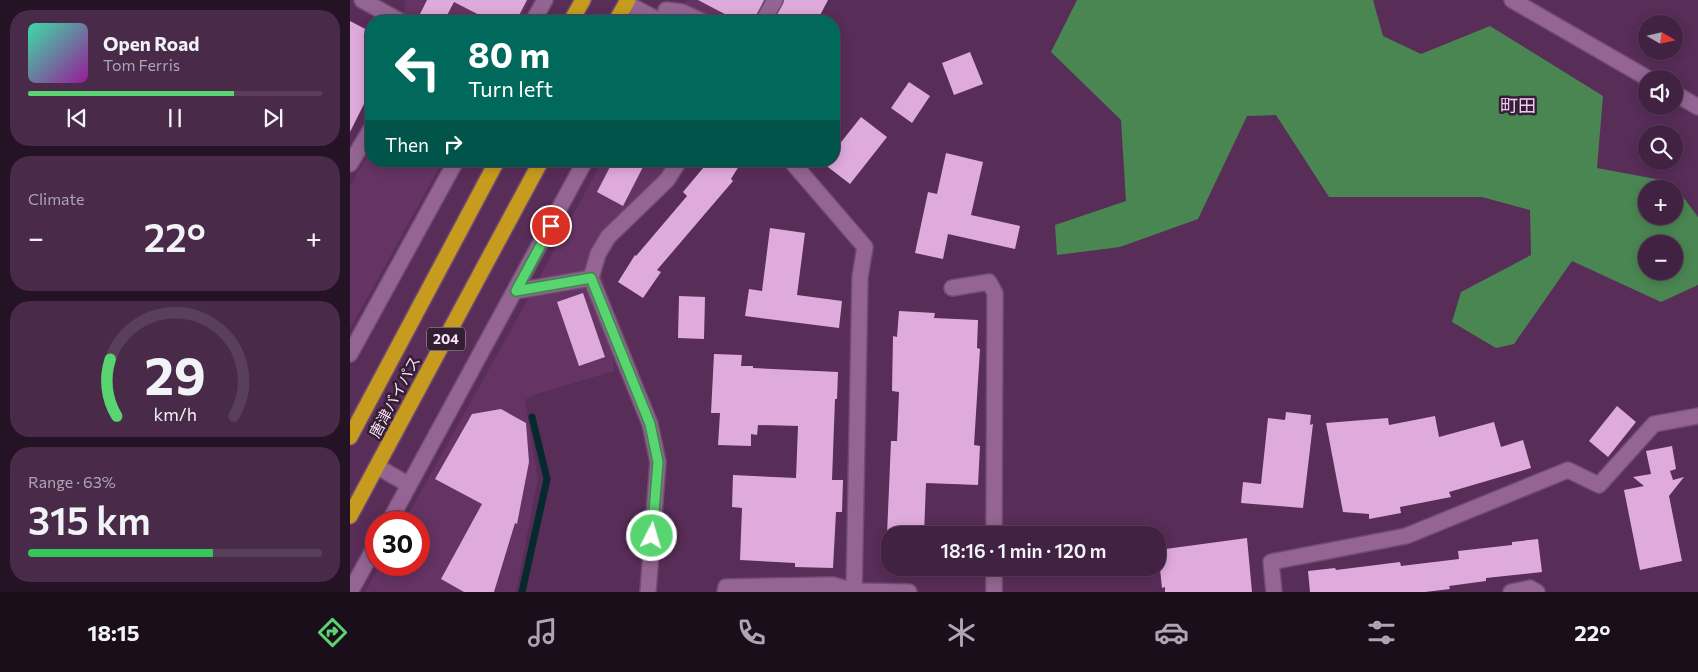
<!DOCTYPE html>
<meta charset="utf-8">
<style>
body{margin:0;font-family:Commissioner,"Noto Sans JP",sans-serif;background:#492a49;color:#f1f3f6;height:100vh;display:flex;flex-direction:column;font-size:19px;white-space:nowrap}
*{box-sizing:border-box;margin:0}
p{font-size:16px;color:#aea4b2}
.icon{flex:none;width:28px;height:28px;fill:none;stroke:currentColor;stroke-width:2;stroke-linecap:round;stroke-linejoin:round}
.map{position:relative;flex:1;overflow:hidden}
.drawer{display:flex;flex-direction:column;gap:10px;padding:10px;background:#241324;width:350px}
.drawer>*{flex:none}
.hud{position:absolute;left:15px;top:15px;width:475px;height:152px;border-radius:20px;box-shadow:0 2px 12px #0003,0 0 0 1px #5a3f5b;background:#00695c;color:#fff;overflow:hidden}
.needle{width:32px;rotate:99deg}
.tools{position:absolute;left:1288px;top:15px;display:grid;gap:10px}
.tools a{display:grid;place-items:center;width:45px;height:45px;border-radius:50%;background:#422242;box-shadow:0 2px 12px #0003,0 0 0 1px #5a3f5b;font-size:25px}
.speed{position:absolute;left:15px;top:511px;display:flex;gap:10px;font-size:25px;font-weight:700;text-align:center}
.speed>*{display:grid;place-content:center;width:65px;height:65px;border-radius:50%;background:#422242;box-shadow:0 2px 12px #0003,0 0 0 1px #5a3f5b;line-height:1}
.speed .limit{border:8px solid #d22;background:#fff;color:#111}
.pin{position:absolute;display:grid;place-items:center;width:42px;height:42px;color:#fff;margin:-21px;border:2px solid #fff;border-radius:50%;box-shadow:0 1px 5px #0007}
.me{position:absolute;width:55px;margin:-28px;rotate:5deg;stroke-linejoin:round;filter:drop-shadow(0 0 4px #0008)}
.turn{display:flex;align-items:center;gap:18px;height:105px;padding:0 20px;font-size:22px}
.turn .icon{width:65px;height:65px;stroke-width:2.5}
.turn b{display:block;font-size:35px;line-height:42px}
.then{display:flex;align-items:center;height:48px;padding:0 20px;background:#0003;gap:10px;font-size:19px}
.big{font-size:38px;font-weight:600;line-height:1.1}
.drawer .card{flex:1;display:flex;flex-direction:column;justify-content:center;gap:8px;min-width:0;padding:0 18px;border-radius:20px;background:#492a49}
.drawer .dial{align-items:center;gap:0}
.dial svg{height:130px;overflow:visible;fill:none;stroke:#5a3f5b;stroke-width:7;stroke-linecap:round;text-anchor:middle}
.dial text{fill:#f1f3f6;stroke:none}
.song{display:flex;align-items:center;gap:15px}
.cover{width:60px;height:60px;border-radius:8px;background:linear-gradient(135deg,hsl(160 70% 55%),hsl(300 70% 35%))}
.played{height:5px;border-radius:2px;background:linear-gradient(90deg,#58d570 70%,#5a3f5b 70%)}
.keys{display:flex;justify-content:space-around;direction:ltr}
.heat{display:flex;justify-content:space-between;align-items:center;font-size:28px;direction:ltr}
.charge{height:8px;border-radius:4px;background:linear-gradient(90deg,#34c759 63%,#5a3f5b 0)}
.trip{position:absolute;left:531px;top:526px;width:285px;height:50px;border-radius:20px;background:#422242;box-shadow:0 2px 12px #0003,0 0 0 1px #5a3f5b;font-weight:600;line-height:50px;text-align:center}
.tabs{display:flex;height:80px;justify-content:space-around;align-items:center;background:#1a0e1a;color:#aea4b2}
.tabs .icon{width:35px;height:35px}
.tabs .active{color:#58d570}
.tabs b{font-size:22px;color:#f1f3f6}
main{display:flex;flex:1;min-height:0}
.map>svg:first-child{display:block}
.built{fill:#653364}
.forest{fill:#4a8652;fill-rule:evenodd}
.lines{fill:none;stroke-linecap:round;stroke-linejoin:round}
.stream{stroke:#05292d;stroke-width:7}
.building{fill:#dfabdd}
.minor-casing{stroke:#714c72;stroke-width:18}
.highway-casing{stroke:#714c72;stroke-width:18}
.minor{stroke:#946593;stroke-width:15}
.highway{stroke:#c79c1e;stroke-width:15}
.route-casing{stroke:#398a49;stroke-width:12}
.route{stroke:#58d570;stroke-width:9}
.labels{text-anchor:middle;stroke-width:5;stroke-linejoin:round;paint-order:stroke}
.shield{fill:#321f32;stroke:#bfa6be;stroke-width:1}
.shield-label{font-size:14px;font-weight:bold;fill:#fbe0fa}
.street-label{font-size:15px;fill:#fbe0fa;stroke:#321f32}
.quarter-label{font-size:18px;fill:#fac5f8;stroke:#321f32}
</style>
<main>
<section class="drawer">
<div class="card">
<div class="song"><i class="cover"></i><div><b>Open Road</b><p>Tom Ferris</p></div></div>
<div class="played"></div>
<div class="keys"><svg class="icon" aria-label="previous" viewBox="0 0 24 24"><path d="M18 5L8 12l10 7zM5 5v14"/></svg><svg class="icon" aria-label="pause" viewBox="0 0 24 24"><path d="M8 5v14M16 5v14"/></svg><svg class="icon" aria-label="next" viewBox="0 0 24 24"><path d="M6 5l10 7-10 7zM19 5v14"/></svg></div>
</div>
<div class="card"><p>Climate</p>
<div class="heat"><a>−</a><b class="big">22°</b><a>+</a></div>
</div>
<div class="card dial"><svg viewBox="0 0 100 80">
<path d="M14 69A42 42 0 1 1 86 69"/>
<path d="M14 69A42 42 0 0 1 10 34" stroke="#58d570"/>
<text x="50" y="56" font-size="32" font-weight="700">29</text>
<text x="50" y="72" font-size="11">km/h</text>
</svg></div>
<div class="card"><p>Range · 63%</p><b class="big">315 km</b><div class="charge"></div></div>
</section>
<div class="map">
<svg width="1348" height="592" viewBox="0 0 1348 592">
<rect width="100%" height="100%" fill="#582d58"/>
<g class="built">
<polygon points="55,0 180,0 169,21 55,21"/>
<polygon points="337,0 421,0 409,21 326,21"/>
<polygon points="21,149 21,161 93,161 0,329 0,186"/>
<polygon points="252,161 340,161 327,181 258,244 251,270 262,317 264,371 184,395 175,400 188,479 166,592 15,592 30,565 69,565 69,522 54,522 178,299"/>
</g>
<path class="forest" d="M727,0H1023L1033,36L1071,54L1140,26L1253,96L1247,168L1322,182L1348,217V285L1311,302L1222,261L1164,344L1146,348L1102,322L1111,292L1181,255L1180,210L1132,197H979L926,115L897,116L848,219L770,247L707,255L705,225L776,201L771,120L701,52ZM1296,189H1324V216H1296ZM1296,244H1324V271H1296Z"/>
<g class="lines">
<polyline class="stream" points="172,592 197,479 182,417"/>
</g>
<g class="building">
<polygon points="77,0 177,0 166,21 141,21 104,2 94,21 79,21 69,16"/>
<polygon points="348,0 414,0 404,21 388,21"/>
<polygon points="434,0 478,0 467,21 424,21"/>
<polygon points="0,21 21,32 21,90 0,132"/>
<polygon points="620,52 633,84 604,95 592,63"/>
<polygon points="559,82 580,96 562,123 541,108"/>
<polygon points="511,117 537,137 500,184 474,164 476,161 484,161 484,151"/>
<polygon points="596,153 633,162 621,215 670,226 665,249 598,234 593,259 565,253 578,192 587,194"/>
<polygon points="263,161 296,161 273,206 247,192"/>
<polygon points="359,161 392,161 381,179 383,181 307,270 311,272 293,298 268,282 285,255 286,256 337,196 333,192"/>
<polygon points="420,228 455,233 447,295 492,301 489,328 395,316 399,289 412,291"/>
<polygon points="233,293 255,357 229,366 207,302"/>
<polygon points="329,296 355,297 354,339 328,338"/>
<polygon points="549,311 585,313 584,318 628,320 627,348 630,349 624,445 630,446 628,485 576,483 574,535 537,535 541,441 547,441 549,392 542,391 543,336 547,337"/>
<polygon points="364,354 392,355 391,366 403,366 403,368 488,372 487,399 485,399 482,480 493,480 492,512 486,512 483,568 445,567 445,563 390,560 392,508 382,507 383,475 446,478 448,426 408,425 407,435 401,434 401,446 368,445 370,413 361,413"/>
<polygon points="1267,406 1286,422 1258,457 1239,441"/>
<polygon points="151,409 176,423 179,462 167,524 165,523 144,592 114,592 91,579 132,504 85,479 122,414"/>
<polygon points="936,412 961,415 960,425 963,424 953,508 891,503 893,482 911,484 918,418 935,420"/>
<polygon points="1085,416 1089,437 1144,422 1151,447 1173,440 1181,468 1099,492 1101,497 1050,507 1051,513 1019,519 1019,514 993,512 976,423 1038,418 1039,425"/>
<polygon points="1322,446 1326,469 1320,471 1323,480 1334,477 1319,496 1332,561 1290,570 1274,490 1294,486 1283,477 1301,474 1296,451"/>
<polygon points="673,528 728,530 728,528 767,530 766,535 672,535"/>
<polygon points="897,538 902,592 815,592 815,587 812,588 808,550"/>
<polygon points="1188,539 1192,572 1136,578 1136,581 1099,586 1100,589 1075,592 960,592 958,571 985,568 986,570 1050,562 1051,566 1109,559 1108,551 1162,545 1162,542"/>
<polygon points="671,568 765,568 764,574 671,569"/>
</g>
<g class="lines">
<g class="minor-casing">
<g id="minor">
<polyline points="12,0 50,21"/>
<polyline points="1162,0 1299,79"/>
<polyline points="276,3 310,21"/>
<polyline points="316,10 332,12 352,21"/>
<polyline points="183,21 195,0"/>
<polyline points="413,21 425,0"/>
<polyline points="1324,93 1348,107"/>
<polyline points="441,161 515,247 510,277 504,592"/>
<polyline points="0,164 21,129"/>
<polyline points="602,288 639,282 645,293 644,535"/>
<polyline points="166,291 241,278"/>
<polyline points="0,354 106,161"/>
<polyline points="28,467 59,485"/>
<polyline points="39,522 235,161"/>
<polyline points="0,592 26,545"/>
<polyline points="298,592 308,462 300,424 241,278 248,254 258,237 317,180 329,161"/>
<polyline points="375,592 376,587 483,585 504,591 559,592"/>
<polyline points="644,592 644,568"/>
<polyline points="924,592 921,562 1056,536 1218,470 1249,485 1304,424 1348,416"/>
<polyline points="1161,592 1180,588 1187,592"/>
</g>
</g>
<g class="highway-casing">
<g id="highway">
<polyline points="221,21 233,0"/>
<polyline points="266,21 278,0"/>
<polyline points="0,437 147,161"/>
<polyline points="0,516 191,161"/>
</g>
</g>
<use href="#minor" class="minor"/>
<use href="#highway" class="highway"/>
</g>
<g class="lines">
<g class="route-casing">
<polyline id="route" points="201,226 166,291 241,278 300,424 308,462 302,536"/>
</g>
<use href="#route" class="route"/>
</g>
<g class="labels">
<rect class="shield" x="77" y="327.5" width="38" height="23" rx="4"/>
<g class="shield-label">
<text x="96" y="344">204</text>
</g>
<g class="street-label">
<text transform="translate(45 397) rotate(-62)" y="5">唐津バイパス</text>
</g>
<g class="quarter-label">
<text x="1168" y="112">町田</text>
</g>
</g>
</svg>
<div class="tools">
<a><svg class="needle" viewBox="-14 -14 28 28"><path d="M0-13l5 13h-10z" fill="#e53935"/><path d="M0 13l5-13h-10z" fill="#aea4b2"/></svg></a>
<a><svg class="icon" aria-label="sound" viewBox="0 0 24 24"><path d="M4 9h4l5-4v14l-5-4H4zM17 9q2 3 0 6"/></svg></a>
<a><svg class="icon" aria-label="search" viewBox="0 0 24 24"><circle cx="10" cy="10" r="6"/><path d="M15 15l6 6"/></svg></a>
<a>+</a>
<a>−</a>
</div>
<div class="speed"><div class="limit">30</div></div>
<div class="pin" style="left:201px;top:226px;background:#d93025"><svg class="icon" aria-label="arrive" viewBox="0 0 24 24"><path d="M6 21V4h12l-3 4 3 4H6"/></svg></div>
<svg class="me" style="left:302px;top:536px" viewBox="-20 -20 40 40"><circle r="17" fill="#58d570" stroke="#fff" stroke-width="3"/><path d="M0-11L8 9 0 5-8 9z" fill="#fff"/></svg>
<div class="trip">18:16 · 1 min · 120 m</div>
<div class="hud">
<div class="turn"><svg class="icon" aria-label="left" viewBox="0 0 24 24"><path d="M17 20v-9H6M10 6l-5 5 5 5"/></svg><div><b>80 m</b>Turn left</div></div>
<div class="then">Then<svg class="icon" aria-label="right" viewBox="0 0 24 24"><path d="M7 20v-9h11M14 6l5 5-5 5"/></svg></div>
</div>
</div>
</main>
<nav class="tabs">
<b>18:15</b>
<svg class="icon active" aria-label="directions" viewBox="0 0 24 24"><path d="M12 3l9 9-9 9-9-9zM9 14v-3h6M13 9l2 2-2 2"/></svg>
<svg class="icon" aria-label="music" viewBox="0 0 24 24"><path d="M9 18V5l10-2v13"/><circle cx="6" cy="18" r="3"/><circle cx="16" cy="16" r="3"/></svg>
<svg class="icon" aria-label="phone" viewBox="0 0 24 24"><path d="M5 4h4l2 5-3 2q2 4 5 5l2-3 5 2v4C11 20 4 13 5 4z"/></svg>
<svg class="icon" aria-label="climate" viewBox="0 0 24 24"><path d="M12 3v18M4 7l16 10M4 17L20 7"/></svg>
<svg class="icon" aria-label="car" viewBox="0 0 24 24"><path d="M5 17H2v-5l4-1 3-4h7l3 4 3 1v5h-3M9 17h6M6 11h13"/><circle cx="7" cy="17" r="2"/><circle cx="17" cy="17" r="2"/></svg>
<svg class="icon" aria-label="filters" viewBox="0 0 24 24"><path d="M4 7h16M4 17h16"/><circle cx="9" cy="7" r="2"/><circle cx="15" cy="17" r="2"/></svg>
<b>22°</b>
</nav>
